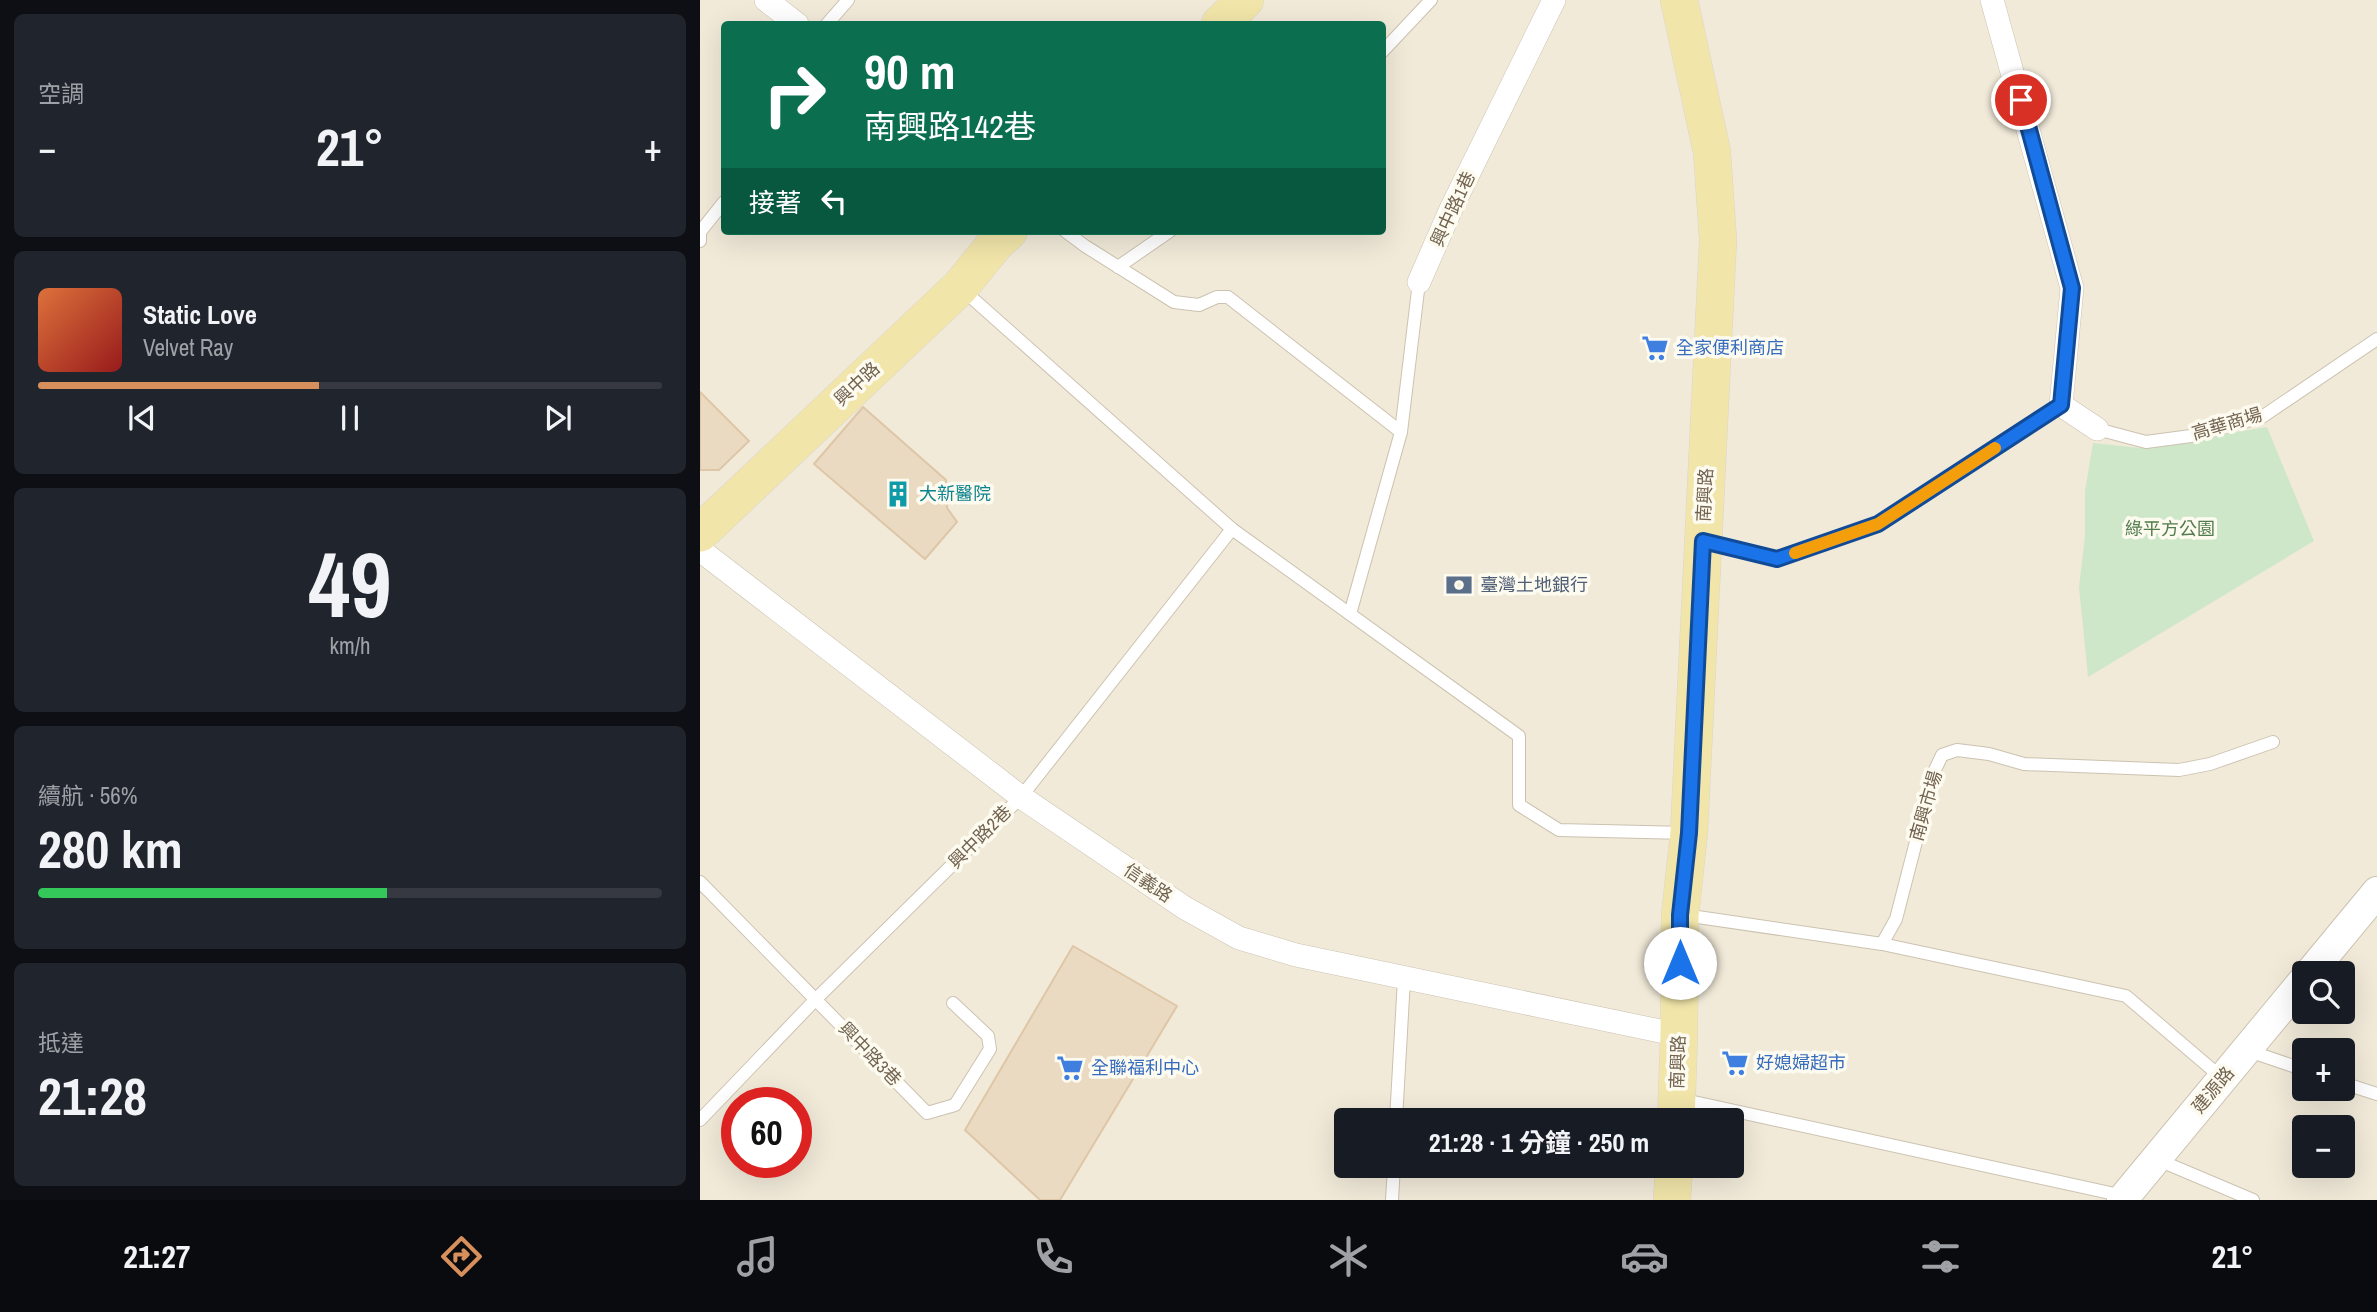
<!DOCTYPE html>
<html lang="zh-TW">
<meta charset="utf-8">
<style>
body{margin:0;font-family:"Archivo Narrow","Noto Sans TC",sans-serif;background:#20242c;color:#f1f3f6;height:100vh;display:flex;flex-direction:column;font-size:26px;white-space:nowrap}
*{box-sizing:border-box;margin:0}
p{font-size:23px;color:#9ea1a6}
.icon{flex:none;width:38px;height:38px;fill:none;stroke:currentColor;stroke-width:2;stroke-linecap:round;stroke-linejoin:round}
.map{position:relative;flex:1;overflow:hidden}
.side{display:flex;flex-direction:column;gap:14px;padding:14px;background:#0d0f14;width:700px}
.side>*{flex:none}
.hud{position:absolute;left:21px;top:21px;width:665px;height:214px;border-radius:7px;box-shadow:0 7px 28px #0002;background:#0b6e4f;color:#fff;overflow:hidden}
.buttons{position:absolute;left:1592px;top:961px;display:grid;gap:14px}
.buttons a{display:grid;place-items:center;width:63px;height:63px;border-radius:7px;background:#171b24;box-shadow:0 7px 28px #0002;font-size:35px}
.speed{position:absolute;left:21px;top:1087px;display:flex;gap:14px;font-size:35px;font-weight:700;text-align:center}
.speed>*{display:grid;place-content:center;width:91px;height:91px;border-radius:50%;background:#171b24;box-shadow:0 7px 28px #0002;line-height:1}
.speed .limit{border:10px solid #d22;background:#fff;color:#111}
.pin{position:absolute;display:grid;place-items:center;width:60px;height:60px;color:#fff;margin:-30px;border:4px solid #fff;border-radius:50%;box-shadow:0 2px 7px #0007}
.me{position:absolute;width:77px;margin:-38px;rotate:0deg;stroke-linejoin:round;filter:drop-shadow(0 0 5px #0008)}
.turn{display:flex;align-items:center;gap:24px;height:147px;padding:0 28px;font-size:32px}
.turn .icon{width:91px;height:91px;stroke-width:2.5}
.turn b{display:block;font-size:49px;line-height:60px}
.then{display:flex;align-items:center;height:66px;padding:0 28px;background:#0003;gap:14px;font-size:26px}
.big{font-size:52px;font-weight:700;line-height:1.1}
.side .widget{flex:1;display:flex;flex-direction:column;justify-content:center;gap:10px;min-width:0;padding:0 24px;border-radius:10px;background:#20242c}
.side .dial{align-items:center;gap:0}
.dial b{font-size:91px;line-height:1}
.song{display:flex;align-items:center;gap:21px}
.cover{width:84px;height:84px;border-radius:10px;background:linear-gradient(135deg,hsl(20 70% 55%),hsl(0 70% 35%))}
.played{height:7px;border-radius:4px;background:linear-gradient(90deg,#d78f5c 45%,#363941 45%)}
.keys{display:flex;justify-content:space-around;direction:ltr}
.heat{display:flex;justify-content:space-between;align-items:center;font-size:38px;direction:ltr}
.charge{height:10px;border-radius:5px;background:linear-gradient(90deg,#34c759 56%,#363941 0)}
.trip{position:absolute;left:634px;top:1108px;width:410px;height:70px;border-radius:7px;background:#171b24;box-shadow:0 7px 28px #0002;font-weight:700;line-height:70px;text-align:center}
.tab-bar{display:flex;height:112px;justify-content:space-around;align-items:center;background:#090b0e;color:#9ea1a6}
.tab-bar .icon{width:49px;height:49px}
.tab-bar .selected{color:#d78f5c}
.tab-bar b{font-size:32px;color:#f1f3f6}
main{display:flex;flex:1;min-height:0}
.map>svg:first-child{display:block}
.residential{fill:#f1ead9;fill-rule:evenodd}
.green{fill:#cfe7c9}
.building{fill:#ebdac2;stroke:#dec6a6;stroke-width:2}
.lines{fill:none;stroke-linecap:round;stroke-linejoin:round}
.service-casing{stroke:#ccc2b0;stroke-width:14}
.minor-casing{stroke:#ccc2b0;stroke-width:24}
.tertiary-casing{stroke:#ccc2b0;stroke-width:32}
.primary-casing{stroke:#dad6d2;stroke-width:38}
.service{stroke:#fff;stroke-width:12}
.minor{stroke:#fff;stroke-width:23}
.tertiary{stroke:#fff;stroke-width:30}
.primary{stroke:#f1e5a9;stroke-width:37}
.route-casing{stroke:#114b97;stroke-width:18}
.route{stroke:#1a73e8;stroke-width:12}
.slow{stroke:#f59e0b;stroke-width:12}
.labels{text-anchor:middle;stroke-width:7;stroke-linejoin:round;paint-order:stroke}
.street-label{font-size:18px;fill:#726350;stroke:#fdfbf0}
.shop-label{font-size:18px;fill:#366cbe;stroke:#fdfbf0;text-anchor:start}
.culture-label{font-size:18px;fill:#0d838f;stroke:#fdfbf0;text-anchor:start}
.park-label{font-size:18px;fill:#517c4c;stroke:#fdfbf0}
.service-label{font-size:18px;fill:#4e5e75;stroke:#fdfbf0;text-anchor:start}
</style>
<main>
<section class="side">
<div class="widget"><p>空調</p>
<div class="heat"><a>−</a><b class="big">21°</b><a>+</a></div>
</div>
<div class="widget">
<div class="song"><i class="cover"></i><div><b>Static Love</b><p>Velvet Ray</p></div></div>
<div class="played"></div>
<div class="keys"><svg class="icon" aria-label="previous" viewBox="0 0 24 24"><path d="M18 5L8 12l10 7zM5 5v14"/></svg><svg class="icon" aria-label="pause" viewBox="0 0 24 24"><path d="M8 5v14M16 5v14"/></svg><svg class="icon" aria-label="next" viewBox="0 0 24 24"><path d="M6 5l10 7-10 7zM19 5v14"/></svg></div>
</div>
<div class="widget dial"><b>49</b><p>km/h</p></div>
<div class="widget"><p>續航 · 56%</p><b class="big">280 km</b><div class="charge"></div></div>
<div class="widget"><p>抵達</p><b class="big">21:28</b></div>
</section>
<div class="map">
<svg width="1677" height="1200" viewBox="0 0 1677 1200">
<rect width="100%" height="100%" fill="#faf7ea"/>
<path class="residential" d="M0,0H1677V1200H0ZM24,24H682V231H24ZM1605,973H1643V1012H1605ZM1605,1050H1643V1088H1605ZM37,1102H96V1162H37ZM646,1120H1031V1166H646ZM1605,1127H1643V1166H1605Z"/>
<polygon class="green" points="1567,427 1614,541 1388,677 1379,587 1385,536 1385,491 1393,443 1440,448"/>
<g class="building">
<polygon points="0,392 49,441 19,470 0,470"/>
<polygon points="163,407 246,480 247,508 257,522 225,559 114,464"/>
<polygon points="373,946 477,1006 360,1200 340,1200 265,1130"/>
</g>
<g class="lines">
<g class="service-casing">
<g id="service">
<polyline points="127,24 148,0"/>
<polyline points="682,52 731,0"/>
<polyline points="365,231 385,246 474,302 499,305 517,297 528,297 701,432"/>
<polyline points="0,241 0,232 24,202"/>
<polyline points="418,267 470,231"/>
<polyline points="263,290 532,529 819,736 819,805 859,830 987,833"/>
<polyline points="1397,429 1446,442 1491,436 1562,417 1677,339"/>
<polyline points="1007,542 1077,559 1178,524 1361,405"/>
<polyline points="650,614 701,432 719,282"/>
<polyline points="0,882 227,1113 255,1105 290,1049 288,1036 253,1003"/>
<polyline points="984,915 1182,944 1196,919 1234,772 1242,755 1257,750 1289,754 1324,764 1479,770 1510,764 1573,742"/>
<polyline points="1182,944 1426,996 1522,1078"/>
<polyline points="1546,1050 1605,1070"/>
<polyline points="1643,1083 1677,1094"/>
<polyline points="980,1099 1424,1196"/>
<polyline points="0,1120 116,999 321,797 532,529"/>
<polyline points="696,1120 704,979"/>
<polyline points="1456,1159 1553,1200"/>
<polyline points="692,1200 694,1166"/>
</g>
</g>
<g class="minor-casing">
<g id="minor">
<polyline points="66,0 97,24"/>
<polyline points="1292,0 1372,288 1361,405 1397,429"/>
<polyline points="719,282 751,209 854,0"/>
<polyline points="0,550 321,797 485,908 539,938 596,955 979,1035"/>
</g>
</g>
<g class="tertiary-casing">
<g id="tertiary">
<polyline points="1610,973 1677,892"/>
<polyline points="1422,1200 1605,979"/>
</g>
</g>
<g class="primary-casing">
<g id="primary">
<polyline points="520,24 545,0"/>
<polyline points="0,533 260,287 295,244 309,231"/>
<polyline points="976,1120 979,1035 980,915 989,833 1018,240 1012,152 979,0"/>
<polyline points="972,1200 974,1166"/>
</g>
</g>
<use href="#service" class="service"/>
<use href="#minor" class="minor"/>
<use href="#tertiary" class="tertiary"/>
<use href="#primary" class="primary"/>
</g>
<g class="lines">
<g class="route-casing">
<polyline id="route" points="980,963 980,915 989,833 1003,541 1077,559 1178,524 1361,405 1372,288 1321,100"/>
</g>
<use href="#route" class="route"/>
<polyline class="slow" points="1095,553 1178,524 1295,448"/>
</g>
<defs>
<g id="supermarket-bare" transform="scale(2.1)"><path d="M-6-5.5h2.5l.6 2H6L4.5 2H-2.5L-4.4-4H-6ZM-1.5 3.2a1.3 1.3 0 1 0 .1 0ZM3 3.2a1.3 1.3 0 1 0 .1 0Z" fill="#3f7fe0" stroke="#fdfbf0" stroke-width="2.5" paint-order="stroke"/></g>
<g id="building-bare" transform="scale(2.1)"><path d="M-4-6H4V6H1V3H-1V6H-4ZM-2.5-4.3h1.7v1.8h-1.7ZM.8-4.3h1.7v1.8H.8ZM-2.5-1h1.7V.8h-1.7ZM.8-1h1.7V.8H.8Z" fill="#0f9aa8" stroke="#fdfbf0" stroke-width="2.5" paint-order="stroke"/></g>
<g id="bank-bare" transform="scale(2.1)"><path d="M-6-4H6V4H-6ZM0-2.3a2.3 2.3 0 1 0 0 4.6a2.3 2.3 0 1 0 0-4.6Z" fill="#5c6f8a" stroke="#fdfbf0" stroke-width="2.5" paint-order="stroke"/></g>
</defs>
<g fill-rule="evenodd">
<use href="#supermarket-bare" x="955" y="348"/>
<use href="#building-bare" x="198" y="494"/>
<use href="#bank-bare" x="759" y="585"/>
<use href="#supermarket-bare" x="1035" y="1063"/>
<use href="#supermarket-bare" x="370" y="1068"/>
</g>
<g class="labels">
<g class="street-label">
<text transform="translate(753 209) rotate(-65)" y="6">興中路1巷</text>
<text transform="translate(157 384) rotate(-43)" y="6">興中路</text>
<text transform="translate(1527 424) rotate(-16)" y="6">高華商場</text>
<text transform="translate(1005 495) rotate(-87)" y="6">南興路</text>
<text transform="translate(1226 806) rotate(-74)" y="6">南興市場</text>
<text transform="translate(280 837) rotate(-45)" y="6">興中路2巷</text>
<text transform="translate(448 883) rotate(34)" y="6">信義路</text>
<text transform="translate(170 1054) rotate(46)" y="6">興中路3巷</text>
<text transform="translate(978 1062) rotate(-88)" y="6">南興路</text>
<text transform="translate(1513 1090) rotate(-50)" y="6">建源路</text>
</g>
<g class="shop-label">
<text x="976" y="354">全家便利商店</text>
<text x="1056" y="1069">好媳婦超市</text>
<text x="391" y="1074">全聯福利中心</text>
</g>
<g class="culture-label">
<text x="219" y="500">大新醫院</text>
</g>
<g class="park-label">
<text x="1470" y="535">綠平方公園</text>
</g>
<g class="service-label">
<text x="780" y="591">臺灣土地銀行</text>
</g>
</g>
</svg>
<div class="buttons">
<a><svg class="icon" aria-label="search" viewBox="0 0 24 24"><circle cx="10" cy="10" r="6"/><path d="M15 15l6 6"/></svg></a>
<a>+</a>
<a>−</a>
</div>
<div class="speed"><div class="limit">60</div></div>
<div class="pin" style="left:1321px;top:100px;background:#d93025"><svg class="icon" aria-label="arrive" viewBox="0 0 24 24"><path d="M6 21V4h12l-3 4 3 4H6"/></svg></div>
<svg class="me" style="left:980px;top:963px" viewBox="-20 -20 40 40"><circle r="19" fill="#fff"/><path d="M0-13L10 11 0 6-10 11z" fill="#1a73e8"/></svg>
<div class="trip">21:28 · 1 分鐘 · 250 m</div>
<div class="hud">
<div class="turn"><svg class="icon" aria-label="right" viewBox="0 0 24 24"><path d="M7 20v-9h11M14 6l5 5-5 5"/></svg><div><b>90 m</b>南興路142巷</div></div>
<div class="then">接著<svg class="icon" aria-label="left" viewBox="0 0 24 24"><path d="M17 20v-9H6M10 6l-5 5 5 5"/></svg></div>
</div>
</div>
</main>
<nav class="tab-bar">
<b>21:27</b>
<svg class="icon selected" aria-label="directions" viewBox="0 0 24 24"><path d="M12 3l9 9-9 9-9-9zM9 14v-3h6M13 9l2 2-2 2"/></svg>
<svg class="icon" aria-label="music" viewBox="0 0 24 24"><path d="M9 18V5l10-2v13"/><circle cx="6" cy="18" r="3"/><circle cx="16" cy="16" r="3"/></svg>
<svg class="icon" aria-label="phone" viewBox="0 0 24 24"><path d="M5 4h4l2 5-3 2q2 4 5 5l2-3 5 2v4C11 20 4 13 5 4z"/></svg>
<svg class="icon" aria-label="climate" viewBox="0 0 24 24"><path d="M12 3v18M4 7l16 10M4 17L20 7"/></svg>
<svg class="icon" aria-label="car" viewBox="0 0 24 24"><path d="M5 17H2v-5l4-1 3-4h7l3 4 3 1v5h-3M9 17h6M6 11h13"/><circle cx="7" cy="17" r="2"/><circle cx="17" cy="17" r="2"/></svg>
<svg class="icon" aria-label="filters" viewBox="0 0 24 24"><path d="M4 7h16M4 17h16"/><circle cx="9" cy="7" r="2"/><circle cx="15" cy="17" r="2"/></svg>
<b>21°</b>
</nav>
